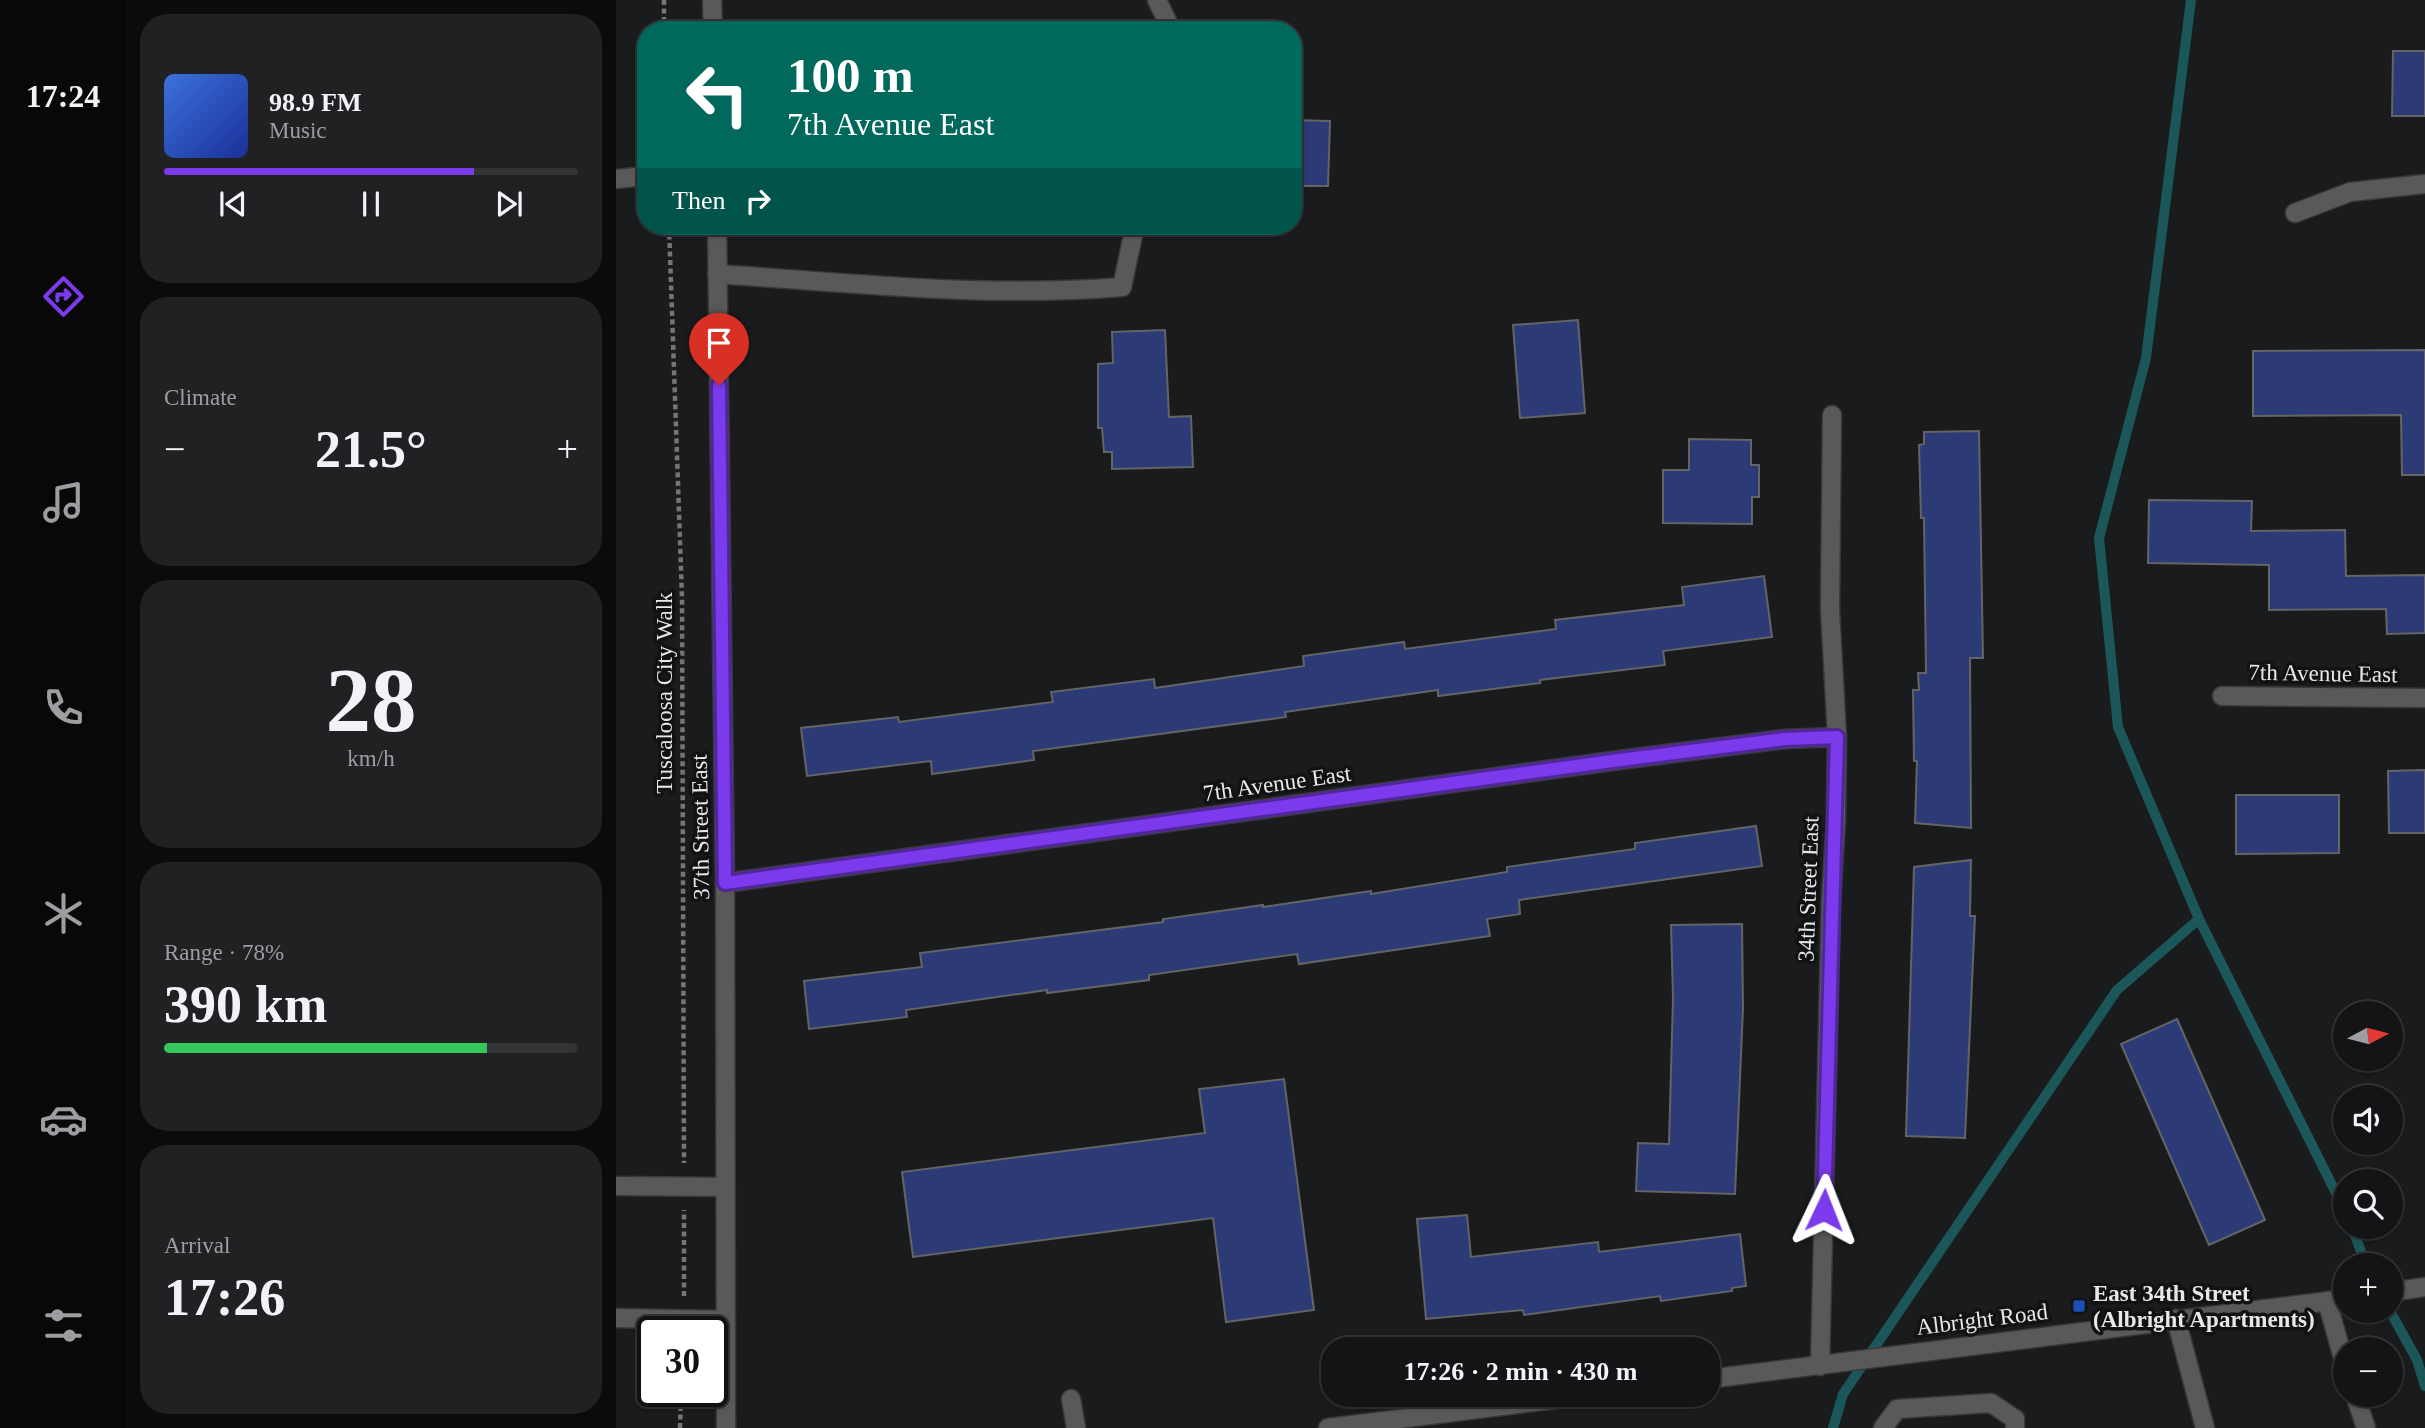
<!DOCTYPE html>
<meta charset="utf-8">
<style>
body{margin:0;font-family:Georgia,serif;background:#212123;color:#f1f3f6;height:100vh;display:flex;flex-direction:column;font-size:26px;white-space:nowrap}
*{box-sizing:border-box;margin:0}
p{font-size:23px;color:#9d9ea1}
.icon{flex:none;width:38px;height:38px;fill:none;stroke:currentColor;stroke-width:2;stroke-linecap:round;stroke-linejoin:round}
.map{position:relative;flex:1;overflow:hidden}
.sheet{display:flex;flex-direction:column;gap:14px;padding:14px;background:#0b0b0c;width:490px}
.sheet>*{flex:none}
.guide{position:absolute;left:21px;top:21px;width:665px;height:214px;border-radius:28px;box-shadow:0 2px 5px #0004,0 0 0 2px #333335;background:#00695c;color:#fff;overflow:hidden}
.needle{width:46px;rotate:83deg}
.buttons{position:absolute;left:1717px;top:1001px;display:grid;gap:14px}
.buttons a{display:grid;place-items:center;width:70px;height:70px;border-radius:50%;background:#141416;box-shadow:0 2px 5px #0004,0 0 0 2px #333335;font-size:35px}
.speed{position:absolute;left:21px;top:1316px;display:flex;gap:14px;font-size:35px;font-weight:700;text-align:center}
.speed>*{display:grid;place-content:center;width:91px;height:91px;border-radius:50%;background:#141416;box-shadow:0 2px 5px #0004,0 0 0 2px #333335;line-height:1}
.speed .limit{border:4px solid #111;border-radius:10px;background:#fff;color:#111}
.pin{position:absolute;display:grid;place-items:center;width:60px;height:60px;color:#fff;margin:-72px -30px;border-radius:50% 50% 50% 0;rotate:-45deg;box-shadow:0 0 7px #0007}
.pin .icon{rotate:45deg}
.me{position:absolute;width:77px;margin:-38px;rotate:2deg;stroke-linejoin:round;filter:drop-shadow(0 0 5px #0008)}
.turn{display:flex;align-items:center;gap:24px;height:147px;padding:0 35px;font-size:32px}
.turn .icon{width:91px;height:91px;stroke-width:2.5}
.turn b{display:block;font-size:49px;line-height:60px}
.then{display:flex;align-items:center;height:66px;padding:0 35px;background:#0003;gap:14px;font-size:26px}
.big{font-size:52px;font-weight:800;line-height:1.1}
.sheet .widget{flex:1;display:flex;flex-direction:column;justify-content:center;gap:10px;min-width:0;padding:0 24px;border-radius:28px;background:#212123}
.sheet .dial{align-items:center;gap:0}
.dial b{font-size:91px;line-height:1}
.song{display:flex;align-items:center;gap:21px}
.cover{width:84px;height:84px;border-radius:10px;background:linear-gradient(135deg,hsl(220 70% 55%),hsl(230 70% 35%))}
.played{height:7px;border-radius:4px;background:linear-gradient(90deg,#7c3aed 75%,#333335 75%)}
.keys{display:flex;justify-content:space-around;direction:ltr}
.heat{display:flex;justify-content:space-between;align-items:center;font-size:38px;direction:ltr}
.charge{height:10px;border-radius:5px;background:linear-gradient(90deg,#34c759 78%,#333335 0)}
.trip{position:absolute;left:705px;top:1337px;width:399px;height:70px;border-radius:28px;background:#141416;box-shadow:0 2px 5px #0004,0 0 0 2px #333335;font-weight:800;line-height:70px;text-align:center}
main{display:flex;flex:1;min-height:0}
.dock{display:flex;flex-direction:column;width:126px;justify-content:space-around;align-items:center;background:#080809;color:#9d9ea1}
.dock .icon{width:49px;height:49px}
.dock .current{color:#7c3aed}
.dock b{font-size:32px;color:#f1f3f6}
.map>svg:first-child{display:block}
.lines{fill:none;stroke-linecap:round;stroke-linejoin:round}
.stream{stroke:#1b5758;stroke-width:10}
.building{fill:#2c3b75;stroke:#636466;stroke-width:2}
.minor-casing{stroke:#37383a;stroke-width:21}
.path{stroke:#757577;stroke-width:4.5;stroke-dasharray:5 3.5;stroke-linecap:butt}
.minor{stroke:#5a5958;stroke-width:18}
.route-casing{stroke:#51269a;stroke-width:18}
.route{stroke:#7c3aed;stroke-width:12}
.transit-dot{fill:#1a4fb4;stroke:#111214;stroke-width:2.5}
.labels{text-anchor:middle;stroke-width:7;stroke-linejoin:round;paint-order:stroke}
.street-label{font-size:23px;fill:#e8e8ea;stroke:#111214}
.poi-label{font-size:23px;font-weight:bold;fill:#e8e8ea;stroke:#111214;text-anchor:start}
</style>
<main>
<nav class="dock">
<b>17:24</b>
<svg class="icon current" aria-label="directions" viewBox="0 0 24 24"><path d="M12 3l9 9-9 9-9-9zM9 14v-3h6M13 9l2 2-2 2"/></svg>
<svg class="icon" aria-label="music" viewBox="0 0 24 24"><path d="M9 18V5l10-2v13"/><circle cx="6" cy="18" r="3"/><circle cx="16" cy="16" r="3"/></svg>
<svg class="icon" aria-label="phone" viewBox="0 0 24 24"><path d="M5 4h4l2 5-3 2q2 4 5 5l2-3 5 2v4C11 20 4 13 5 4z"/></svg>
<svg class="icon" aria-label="climate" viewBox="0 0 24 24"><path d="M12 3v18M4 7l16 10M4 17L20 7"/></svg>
<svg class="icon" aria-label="car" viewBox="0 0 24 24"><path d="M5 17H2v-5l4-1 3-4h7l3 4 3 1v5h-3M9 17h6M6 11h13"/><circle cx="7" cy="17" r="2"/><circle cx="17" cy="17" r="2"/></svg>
<svg class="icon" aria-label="filters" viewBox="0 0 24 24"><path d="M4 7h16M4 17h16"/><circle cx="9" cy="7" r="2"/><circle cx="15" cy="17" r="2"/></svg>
</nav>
<section class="sheet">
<div class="widget">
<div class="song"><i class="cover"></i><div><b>98.9 FM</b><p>Music</p></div></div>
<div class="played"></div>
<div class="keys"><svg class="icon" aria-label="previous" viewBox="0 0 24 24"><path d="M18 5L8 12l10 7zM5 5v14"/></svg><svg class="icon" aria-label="pause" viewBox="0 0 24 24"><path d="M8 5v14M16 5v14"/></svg><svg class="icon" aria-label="next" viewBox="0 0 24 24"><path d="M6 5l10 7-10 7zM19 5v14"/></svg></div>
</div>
<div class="widget"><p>Climate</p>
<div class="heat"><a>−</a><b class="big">21.5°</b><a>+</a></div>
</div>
<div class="widget dial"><b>28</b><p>km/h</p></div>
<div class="widget"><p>Range · 78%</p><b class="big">390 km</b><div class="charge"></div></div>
<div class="widget"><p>Arrival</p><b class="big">17:26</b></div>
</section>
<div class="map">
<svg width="1809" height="1428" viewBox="0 0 1809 1428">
<rect width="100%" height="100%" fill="#1a1b1d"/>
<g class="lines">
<g class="stream">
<polyline points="1575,0 1530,358 1483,538 1502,727 1583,919 1729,1211"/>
<polyline points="1736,1227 1750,1265"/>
<polyline points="1774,1311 1801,1360 1809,1386"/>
<polyline points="1217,1428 1227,1394 1501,990 1583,919"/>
</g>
</g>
<g class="building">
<polygon points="1777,51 1809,51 1809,116 1776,116"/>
<polygon points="677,120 714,121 712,186 677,186"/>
<polygon points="962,320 969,413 904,418 897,325"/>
<polygon points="549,330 553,417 575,416 577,467 496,469 496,452 488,452 486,428 482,428 482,364 497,363 496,332"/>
<polygon points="1809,350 1809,475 1786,475 1785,415 1637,416 1637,351"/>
<polygon points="1363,431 1367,658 1354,658 1355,828 1299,823 1301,761 1298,761 1297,690 1303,690 1302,673 1310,673 1308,518 1305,518 1303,445 1308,444 1308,432"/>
<polygon points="1073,439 1135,440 1135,465 1143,465 1143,497 1136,497 1136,524 1047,523 1047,470 1073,470"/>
<polygon points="1533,500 1636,501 1635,531 1729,530 1730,576 1809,575 1809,633 1771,634 1770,609 1653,610 1653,565 1532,563"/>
<polygon points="1148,576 1156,637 1047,651 1049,665 924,680 924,683 822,696 822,690 669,712 670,717 417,751 418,760 316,774 315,761 191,776 185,728 282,717 283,722 437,702 435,692 538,679 539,688 688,666 687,656 788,642 789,649 940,629 939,620 1068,605 1066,587"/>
<polygon points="1809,770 1809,833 1773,833 1772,771"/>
<polygon points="1620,795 1723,795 1723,853 1620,854"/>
<polygon points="1140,826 1146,866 903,900 904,914 871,919 874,936 683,964 681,954 533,975 533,980 431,993 431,990 290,1010 291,1017 193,1029 188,981 306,967 304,953 547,922 547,919 647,905 647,907 755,891 755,894 891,872 891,867 1019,849 1019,843"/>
<polygon points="1355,860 1354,916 1359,916 1349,1138 1290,1136 1298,867"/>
<polygon points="1126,924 1127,1008 1119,1194 1020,1191 1022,1143 1053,1144 1057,998 1055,925"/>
<polygon points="1561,1019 1649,1220 1593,1245 1505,1044"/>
<polygon points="668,1079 698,1310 610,1322 597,1218 297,1257 286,1172 589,1133 583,1089"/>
<polygon points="851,1215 855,1257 982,1242 983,1252 1124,1234 1130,1286 1116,1288 1116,1291 1045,1301 1044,1296 908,1315 907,1310 810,1319 801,1219"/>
</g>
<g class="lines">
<g class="minor-casing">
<g id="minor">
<polyline points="96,0 97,30"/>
<polyline points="541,0 553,25 553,30"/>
<polyline points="0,179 30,176"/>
<polyline points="1679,213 1734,192 1809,184"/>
<polyline points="101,226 109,883 110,1428"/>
<path d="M101,274C235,283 372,298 506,287L519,226"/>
<polyline points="1606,696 1809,698"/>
<polyline points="109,883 1011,759 1169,739 1221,737"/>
<polyline points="0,1186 109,1187"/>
<polyline points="1774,1292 1809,1287"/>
<polyline points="1711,1301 1729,1365"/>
<polyline points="0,1318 109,1320"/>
<polyline points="1560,1319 1589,1428"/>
<polyline points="1204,1366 1215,900 1220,821 1221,737 1214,609 1216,415"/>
<polyline points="1092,1379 1729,1299"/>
<polyline points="1739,1395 1750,1428"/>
<polyline points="455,1399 460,1428"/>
<polyline points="712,1428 973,1395"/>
<polyline points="1267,1428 1281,1409 1375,1403 1399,1419 1399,1428"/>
</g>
</g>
<g class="path">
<polyline points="48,0 48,30"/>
<polyline points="53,226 66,598 68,1163"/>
<polyline points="68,1296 68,1210"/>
<polyline points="64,1428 65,1391"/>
</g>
<use href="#minor" class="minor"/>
</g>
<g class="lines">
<g class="route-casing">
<polyline id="route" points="103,385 109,883 1011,759 1169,739 1221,737 1208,1210"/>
</g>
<use href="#route" class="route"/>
</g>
<rect class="transit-dot" x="1456" y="1299" width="14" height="14" rx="3.5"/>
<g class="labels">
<g class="street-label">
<text transform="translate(1707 673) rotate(1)" y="8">7th Avenue East</text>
<text transform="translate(48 693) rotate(-90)" y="8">Tuscaloosa City Walk</text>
<text transform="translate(661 783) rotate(-8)" y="8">7th Avenue East</text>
<text transform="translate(84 827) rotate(-91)" y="8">37th Street East</text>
<text transform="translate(1192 889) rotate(-88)" y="8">34th Street East</text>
<text transform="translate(1366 1319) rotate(-7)" y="8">Albright Road</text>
</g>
<g class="poi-label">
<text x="1477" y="1301">East 34th Street<tspan x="1477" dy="26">(Albright Apartments)</tspan></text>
</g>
</g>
</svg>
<div class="buttons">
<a><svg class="needle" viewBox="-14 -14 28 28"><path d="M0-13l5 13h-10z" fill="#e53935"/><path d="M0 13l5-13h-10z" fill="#9d9ea1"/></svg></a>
<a><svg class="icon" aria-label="sound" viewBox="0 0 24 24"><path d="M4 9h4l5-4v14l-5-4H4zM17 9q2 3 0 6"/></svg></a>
<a><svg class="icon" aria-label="search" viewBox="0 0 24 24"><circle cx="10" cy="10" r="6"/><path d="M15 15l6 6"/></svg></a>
<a>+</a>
<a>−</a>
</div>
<div class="speed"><div class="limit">30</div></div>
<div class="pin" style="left:103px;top:385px;background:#d93025"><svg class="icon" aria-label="arrive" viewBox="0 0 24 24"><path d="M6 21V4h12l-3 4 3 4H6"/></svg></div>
<svg class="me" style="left:1208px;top:1210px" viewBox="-20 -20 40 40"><path d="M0-17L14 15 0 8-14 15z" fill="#7c3aed" stroke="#fff" stroke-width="4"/></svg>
<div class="trip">17:26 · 2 min · 430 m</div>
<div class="guide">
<div class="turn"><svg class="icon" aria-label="left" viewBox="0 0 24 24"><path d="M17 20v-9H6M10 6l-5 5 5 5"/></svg><div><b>100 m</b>7th Avenue East</div></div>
<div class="then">Then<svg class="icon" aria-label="right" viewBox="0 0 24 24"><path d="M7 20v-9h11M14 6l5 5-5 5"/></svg></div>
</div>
</div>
</main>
